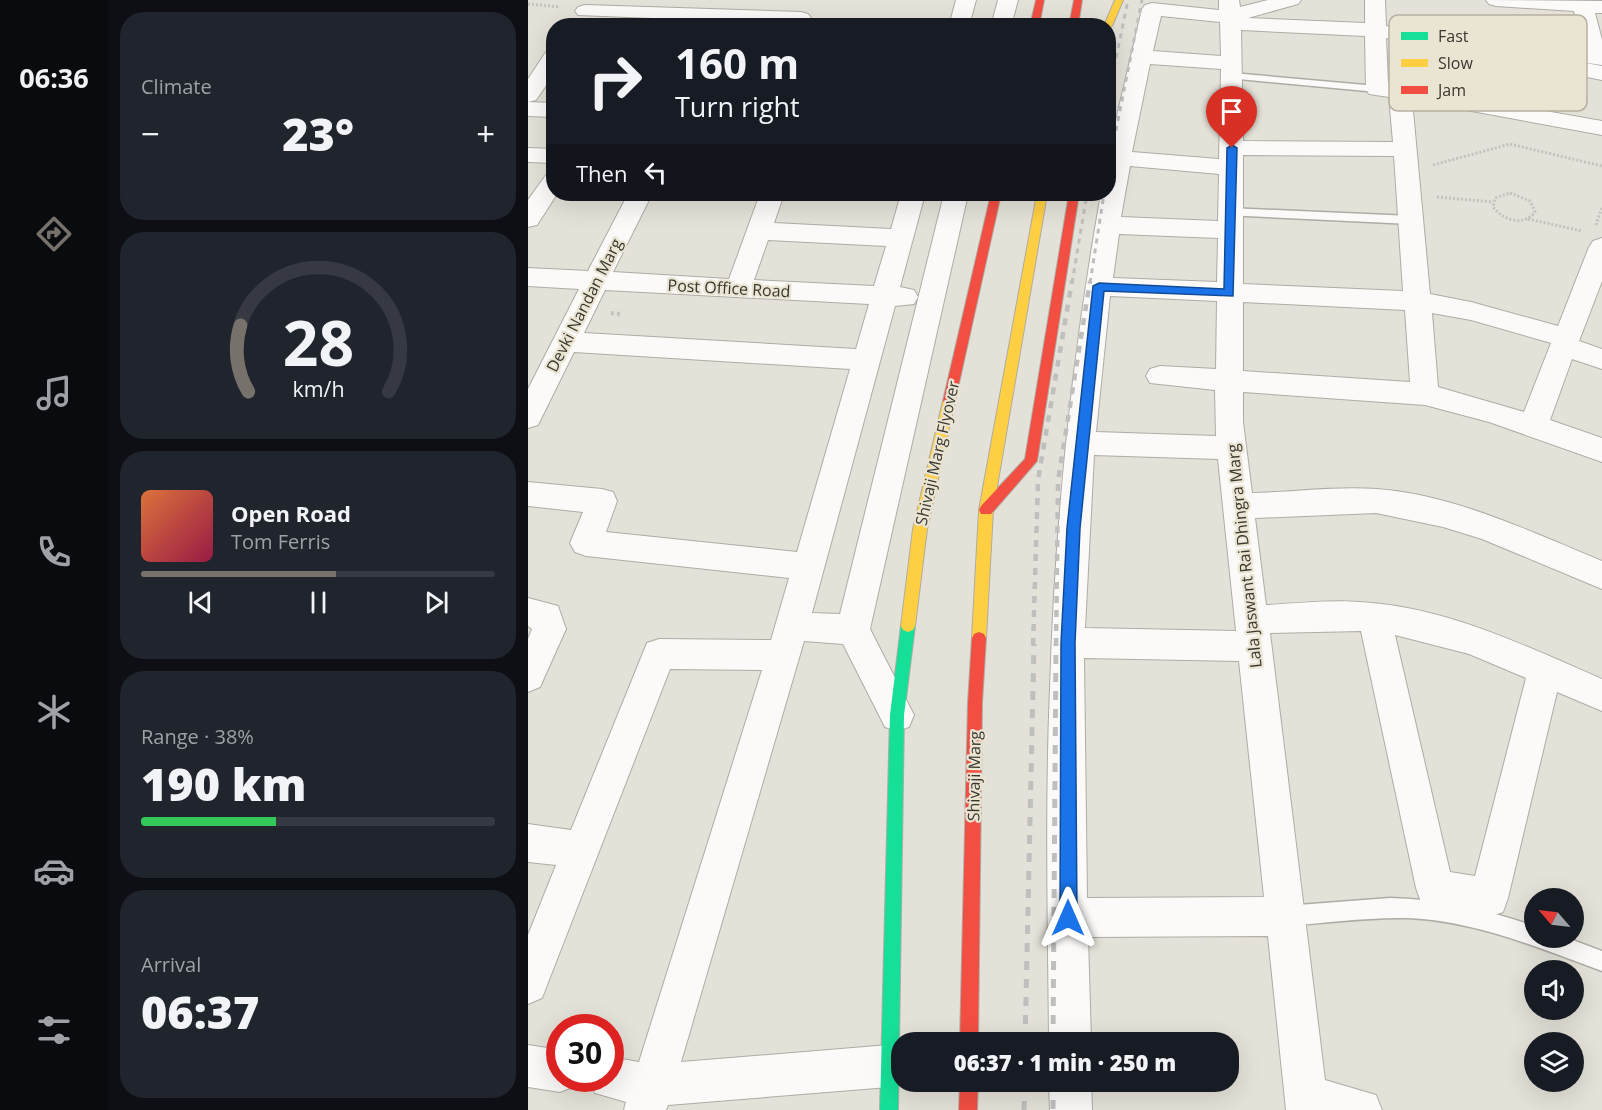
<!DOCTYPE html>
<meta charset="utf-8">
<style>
body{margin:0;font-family:"Open Sans",sans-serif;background:#20242c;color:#f1f3f6;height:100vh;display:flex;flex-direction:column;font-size:22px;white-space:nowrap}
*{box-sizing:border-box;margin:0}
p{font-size:20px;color:#9ea1a6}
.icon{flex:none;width:33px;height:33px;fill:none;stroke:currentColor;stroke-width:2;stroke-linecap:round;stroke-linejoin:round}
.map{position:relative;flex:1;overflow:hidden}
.side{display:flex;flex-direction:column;gap:12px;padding:12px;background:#0d0f14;width:420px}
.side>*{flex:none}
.banner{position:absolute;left:18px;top:18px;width:570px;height:183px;border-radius:24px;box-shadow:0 6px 24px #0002;background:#171b24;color:#f1f3f6;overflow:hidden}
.needle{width:39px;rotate:298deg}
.controls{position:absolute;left:996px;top:888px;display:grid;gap:12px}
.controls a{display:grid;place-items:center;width:60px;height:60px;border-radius:50%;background:#171b24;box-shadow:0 6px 24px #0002;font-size:30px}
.speed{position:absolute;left:18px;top:1014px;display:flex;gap:12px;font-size:30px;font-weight:700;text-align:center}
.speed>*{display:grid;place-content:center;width:78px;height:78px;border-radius:50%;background:#171b24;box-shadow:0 6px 24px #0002;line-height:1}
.speed .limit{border:9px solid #d22;background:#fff;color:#111}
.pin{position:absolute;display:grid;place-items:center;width:51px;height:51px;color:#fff;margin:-62px -26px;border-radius:50% 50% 50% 0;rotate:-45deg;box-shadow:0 0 6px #0007}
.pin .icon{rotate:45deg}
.me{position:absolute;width:66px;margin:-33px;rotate:0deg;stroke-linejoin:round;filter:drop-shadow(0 0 4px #0008)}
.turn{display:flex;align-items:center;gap:21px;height:126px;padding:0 30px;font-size:27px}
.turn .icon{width:78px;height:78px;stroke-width:2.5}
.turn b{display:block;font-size:42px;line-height:51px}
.then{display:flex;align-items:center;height:57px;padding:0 30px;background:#0003;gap:12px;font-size:22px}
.big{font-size:45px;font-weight:800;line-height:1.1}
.side .widget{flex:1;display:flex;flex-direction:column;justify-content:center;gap:9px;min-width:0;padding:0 21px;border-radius:24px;background:#20242c}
.side .dial{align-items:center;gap:0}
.dial svg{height:156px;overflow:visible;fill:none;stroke:#363941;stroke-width:7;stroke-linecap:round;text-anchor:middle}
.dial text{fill:#f1f3f6;stroke:none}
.song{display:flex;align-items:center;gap:18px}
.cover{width:72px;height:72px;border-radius:9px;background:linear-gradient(135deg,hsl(20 70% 55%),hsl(340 70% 35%))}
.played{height:6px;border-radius:3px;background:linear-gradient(90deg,#76726b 55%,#363941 55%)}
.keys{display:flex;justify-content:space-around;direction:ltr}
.heat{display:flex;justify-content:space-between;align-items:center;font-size:33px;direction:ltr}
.charge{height:9px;border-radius:4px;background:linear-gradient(90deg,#34c759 38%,#363941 0)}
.trip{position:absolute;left:363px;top:1032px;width:348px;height:60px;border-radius:24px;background:#171b24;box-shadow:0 6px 24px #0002;font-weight:800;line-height:60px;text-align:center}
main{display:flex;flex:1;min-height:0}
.menu{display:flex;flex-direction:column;width:108px;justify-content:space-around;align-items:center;background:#090b0e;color:#9ea1a6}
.menu .icon{width:42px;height:42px}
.menu .selected{color:#76726b}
.menu b{font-size:27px;color:#f1f3f6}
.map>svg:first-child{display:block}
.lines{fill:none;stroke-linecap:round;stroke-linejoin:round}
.lane-casing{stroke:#aeaca4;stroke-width:3}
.street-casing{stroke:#aeaca4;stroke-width:2}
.fast-casing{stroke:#aeaca4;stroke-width:2}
.slow-casing{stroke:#aeaca4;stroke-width:2}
.jam-casing{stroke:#aeaca4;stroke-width:2}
.path-far1{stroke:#c3c2bf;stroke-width:3;stroke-dasharray:2 2;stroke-linecap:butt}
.path{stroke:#c3c2bf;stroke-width:4;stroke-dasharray:3 3;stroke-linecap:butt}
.lane{fill:#fbfaf9;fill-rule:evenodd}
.street{fill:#fbfaf9;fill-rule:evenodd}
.fast{fill:#16e098;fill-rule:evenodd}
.slow{fill:#ffcf43;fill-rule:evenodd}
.jam{fill:#f24e42;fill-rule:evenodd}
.rail-far2{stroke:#bfbfbd;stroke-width:3;stroke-dasharray:5 5;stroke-linecap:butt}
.rail-far1{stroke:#bfbfbd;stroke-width:4.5;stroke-dasharray:7 7;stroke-linecap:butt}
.rail{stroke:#bfbfbd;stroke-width:5;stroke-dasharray:9 9;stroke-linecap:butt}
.route{fill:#1a73e8;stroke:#114b97;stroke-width:1.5}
.labels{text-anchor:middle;stroke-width:4.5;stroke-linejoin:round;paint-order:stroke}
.street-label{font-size:16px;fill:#3a3730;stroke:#eae4d2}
.key{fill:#eae4d2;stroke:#b5b0a1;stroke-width:1.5}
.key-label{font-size:16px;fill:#3a3730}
</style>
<main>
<nav class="menu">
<b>06:36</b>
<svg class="icon selected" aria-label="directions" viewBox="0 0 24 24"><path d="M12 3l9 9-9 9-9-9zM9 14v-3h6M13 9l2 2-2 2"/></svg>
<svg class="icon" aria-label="music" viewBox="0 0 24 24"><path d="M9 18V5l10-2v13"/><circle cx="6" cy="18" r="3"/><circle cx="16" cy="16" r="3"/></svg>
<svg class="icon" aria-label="phone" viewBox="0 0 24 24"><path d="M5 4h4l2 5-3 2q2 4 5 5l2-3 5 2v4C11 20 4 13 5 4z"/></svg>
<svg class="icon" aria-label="climate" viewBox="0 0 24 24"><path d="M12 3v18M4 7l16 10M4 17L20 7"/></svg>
<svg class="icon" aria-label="car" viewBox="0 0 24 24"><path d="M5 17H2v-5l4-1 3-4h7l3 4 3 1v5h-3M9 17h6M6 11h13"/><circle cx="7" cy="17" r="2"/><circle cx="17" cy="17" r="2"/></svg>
<svg class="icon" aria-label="filters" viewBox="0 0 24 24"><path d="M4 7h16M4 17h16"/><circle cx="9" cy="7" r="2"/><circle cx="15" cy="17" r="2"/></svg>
</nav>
<section class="side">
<div class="widget"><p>Climate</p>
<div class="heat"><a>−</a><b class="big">23°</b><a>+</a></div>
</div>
<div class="widget dial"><svg viewBox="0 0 100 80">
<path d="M14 69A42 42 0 1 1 86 69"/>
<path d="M14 69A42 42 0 0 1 10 35" stroke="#76726b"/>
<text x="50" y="56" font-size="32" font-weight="700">28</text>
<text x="50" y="72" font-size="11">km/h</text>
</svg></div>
<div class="widget">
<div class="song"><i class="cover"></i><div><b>Open Road</b><p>Tom Ferris</p></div></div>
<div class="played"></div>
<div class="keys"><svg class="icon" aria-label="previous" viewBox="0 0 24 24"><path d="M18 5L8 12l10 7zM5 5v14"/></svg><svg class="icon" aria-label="pause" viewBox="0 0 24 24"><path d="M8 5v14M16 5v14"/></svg><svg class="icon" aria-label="next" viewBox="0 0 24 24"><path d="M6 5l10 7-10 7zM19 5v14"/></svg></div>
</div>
<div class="widget"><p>Range · 38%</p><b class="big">190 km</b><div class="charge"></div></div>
<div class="widget"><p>Arrival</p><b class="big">06:37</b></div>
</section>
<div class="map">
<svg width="1074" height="1110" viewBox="0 0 1074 1110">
<rect width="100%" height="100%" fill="#e4e1d8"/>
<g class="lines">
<g class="lane-casing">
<g id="lane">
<polygon points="704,73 849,86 855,89 849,92 700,78 698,76"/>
<polygon points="701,208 883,216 889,220 883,224 696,215 696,209"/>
<path d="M862,898C912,899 959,910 1006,926V938H1039L1074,951V971C1011,948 948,921 880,918C839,917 798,923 757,926L750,923L747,916L750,909L757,906Z"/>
</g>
</g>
<g class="street-casing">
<g id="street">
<polygon points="428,0 448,0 441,26 421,26"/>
<polygon points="470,0 490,0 483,26 463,26"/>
<path d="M691,0H711L712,7L740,0H773L770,4L720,18L837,23V0H857L858,26L1074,66V80L858,38L860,83L1074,121V135L884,100L902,294L943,302L1030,326L1061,247L1065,241L1074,238V281L1051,341L1074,349V369L1044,359L1022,420L1074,438V462L961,422L897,405L715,392V422L724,493C765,492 808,486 848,489C925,494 1003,532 1074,561V589L954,539L915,527L848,513L727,518L738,605C773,603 808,599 844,603C924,610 1000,647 1074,679V711L1029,692L980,898L975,912L961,917L907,907L893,902L888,888L833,631L742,633L797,1080L848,1095L854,1110H758L740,936L560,937L563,1042H521C520,924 517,806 522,688C527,523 544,355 573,194H580V154L614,9L617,5L624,3L691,10ZM633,16L692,22L693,56L625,51ZM713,30L837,36L838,89L841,94L861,97L865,142L715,141ZM622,64L693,69L691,159L604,152ZM715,155L866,156L875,291L715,284ZM602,166L691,174L690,221L593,217ZM591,234L690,238L689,282L585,278ZM582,296L689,301L688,369L632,366L622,369L618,376L622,383L687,390L688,436L568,432ZM715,302L877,310L882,382L715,371ZM904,313L943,320L1023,343L996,412L910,387ZM566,455L690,459L708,631L557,628ZM867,635L941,654L998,678L947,876L922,872ZM556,658L711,661L736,897L559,898Z"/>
<polygon points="958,0 1074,1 1074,13 1067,13 1074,40 1074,65 1060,63 1057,58 1046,11 968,6 961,4"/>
<polygon points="57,5 273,12 280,14 283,18 280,22 273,24 50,15 47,11 50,7"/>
<polygon points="26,51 26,74 8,100 0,102 0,79 18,52"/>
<polygon points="0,102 26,103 26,117 0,116"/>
<polygon points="0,148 26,149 26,163 0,162"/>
<polygon points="26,172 26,194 29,194 9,225 0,227 0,200 18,175"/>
<path d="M100,194H124L85,272L201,279L232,194H256L246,223L363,229L373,194H397L372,287L386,290L390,297L386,304L367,306L284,613L312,614L416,194H440L342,629L386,715L381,727L369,731L357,727L315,644L276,641L153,1062L361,1045L374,1050V1082L361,1087L140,1105L138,1110H96L98,1102L67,1093L61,1078H82V1057L111,1062L234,670L142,669L14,998L0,1004V935L28,865L0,862V824L43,830L119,643L131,639L243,640L261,578L58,556L47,552L42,543L55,512L0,506V482L74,489L85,492L89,501L78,532L269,552L322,369L46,352L10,425L0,428V389L51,289L0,286V268L60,271ZM240,240L358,246L346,286L226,280ZM77,290L341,304L328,349L56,333Z"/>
<polygon points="0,598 30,606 38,629 12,687 0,692 0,639 4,629 0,626"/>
<polygon points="0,1045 32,1050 32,1078 50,1078 47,1086 32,1092 0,1087"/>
<polygon points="521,1082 563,1082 564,1110 522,1110"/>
</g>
</g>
<g class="fast-casing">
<polygon id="fast" points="380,620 385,622 387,626 376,715 370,1110 352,1110 362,715 373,626 375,622"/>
</g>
<g class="slow-casing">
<g id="slow">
<polygon points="587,0 595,0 584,26 580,29 580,26 576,26"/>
<polygon points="509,194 519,194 465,510 458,638 456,642 451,644 446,642 444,638 451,510"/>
<polygon points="421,396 427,401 399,529 387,626 385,630 380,632 375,630 373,626 385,529 415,401"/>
</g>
</g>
<g class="jam-casing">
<g id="jam">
<polygon points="508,0 516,0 511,26 502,26"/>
<polygon points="546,0 554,0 550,26 541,26"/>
<polygon points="463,194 473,194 427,401 421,406 415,401"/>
<polygon points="541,194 551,194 509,461 463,514 453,514 451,510 453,506 497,459"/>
<polygon points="451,632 456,634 458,638 454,703 450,1042 432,1042 440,703 444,638 446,634"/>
<polygon points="432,1082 450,1082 449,1110 431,1110"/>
</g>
</g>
<g class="path-far1">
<polyline points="0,4 32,7"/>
<polyline points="905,165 982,144 1074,166"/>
<path d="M982,193L1002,201L1007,212C995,227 975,220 965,207L967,198Z"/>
<polyline points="909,197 965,202"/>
<polyline points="1000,219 1054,231"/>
<polyline points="1068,225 1074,207"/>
</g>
<polyline class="path" points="83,313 93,314"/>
<use href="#lane" class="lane"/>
<use href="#street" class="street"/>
<use href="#fast" class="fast"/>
<use href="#slow" class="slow"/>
<use href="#jam" class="jam"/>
<g class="rail-far2">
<polyline points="580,97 600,0"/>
<polyline points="580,170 614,0"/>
<polyline points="544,283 559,194"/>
<polyline points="562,283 576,194"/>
</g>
<g class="rail-far1">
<polyline points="505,645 510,480 544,281"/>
<polyline points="528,645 530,481 562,281"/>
</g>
<g class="rail">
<polyline points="497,1042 506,644"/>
<polyline points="525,1042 528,644"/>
<polyline points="525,1082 525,1110"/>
<polyline points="496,1110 497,1082"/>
</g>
</g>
<polygon class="route" points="704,145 709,148 705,296 576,291 552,528 547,643 549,918 546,924 540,926 534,924 532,918 533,643 539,528 565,286 571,283 696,289 699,148"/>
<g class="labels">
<g class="street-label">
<text transform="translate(201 288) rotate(3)" y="6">Post Office Road</text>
<text transform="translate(56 305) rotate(-63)" y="6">Devki Nandan Marg</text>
<text transform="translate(409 453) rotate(-77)" y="6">Shivaji Marg Flyover</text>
<text transform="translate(716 556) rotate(-96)" y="6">Lala Jaswant Rai Dhingra Marg</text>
<text transform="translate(446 776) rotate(-89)" y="6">Shivaji Marg</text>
</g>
</g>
<rect x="861" y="15" width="198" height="96" rx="9" class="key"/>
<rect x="873" y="32" width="27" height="8" fill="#16e098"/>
<rect x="873" y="59" width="27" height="8" fill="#ffcf43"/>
<rect x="873" y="86" width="27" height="8" fill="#f24e42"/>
<g class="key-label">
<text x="910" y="42">Fast</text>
<text x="910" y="69">Slow</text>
<text x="910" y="96">Jam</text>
</g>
</svg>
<div class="controls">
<a><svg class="needle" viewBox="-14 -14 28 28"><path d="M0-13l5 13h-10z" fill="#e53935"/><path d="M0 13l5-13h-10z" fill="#9ea1a6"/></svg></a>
<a><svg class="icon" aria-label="sound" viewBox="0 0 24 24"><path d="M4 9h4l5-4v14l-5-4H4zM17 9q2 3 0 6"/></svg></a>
<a><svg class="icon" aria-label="layers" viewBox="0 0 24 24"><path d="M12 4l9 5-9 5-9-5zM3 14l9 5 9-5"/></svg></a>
</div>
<div class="speed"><div class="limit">30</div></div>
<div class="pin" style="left:704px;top:148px;background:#d93025"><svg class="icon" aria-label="arrive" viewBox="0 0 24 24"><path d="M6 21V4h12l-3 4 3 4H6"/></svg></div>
<svg class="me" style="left:540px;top:918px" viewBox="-20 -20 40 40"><path d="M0-17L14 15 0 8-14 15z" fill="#1a73e8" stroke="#fff" stroke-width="4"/></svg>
<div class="trip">06:37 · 1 min · 250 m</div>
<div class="banner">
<div class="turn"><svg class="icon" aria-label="right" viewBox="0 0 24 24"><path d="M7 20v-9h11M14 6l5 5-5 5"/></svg><div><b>160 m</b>Turn right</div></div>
<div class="then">Then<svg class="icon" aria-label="left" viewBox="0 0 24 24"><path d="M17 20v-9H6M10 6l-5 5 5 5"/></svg></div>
</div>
</div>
</main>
